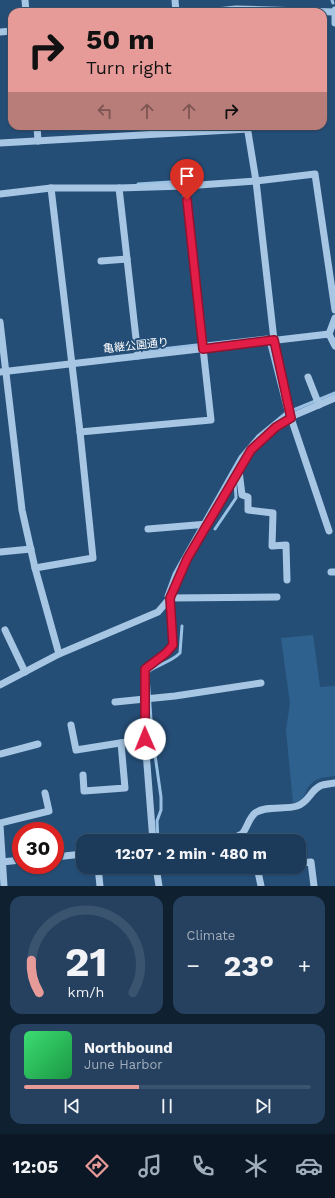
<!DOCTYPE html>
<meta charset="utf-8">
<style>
body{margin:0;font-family:"Work Sans","Noto Sans JP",sans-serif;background:#25415f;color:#f1f3f6;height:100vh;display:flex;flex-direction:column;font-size:15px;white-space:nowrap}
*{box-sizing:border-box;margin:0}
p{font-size:13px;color:#a0adba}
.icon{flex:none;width:22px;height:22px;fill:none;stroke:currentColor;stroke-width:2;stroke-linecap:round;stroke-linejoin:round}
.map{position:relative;height:886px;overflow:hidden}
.side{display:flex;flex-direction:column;gap:10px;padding:10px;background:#0f2031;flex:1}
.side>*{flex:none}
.top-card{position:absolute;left:8px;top:8px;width:319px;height:122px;border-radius:12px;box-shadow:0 1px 3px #0004,0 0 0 1px #3a546f;background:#e69b98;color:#111;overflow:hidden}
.speed{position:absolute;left:12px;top:822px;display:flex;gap:8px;font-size:20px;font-weight:700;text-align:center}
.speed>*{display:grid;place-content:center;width:52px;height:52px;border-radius:50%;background:#1c3a59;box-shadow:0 1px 3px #0004,0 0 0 1px #3a546f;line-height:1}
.speed .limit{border:6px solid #d22;background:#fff;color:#111}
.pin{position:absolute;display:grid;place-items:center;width:34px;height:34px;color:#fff;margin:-41px -17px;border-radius:50% 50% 50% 0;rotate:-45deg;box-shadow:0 0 4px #0007}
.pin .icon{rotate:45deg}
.me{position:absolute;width:44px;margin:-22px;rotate:359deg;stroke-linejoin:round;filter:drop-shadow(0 0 3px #0008)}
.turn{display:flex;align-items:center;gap:14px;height:84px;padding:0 12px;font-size:18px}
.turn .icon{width:52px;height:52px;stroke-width:2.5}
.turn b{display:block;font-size:28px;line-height:34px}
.lanes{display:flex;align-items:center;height:38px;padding:0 12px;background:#0003;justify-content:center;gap:20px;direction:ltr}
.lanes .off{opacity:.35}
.big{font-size:30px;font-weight:700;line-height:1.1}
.side .tile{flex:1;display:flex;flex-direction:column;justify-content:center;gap:6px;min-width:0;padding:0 14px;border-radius:12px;background:#25415f}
.side .dial{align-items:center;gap:0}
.dial svg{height:104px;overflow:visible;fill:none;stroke:#3a546f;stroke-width:7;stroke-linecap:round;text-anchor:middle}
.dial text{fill:#f1f3f6;stroke:none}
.song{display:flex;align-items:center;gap:12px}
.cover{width:48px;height:48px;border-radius:6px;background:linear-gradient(135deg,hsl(140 70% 55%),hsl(140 70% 35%))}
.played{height:4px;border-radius:2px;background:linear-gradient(90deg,#e69b98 40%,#3a546f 40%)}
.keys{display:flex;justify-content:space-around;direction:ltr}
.heat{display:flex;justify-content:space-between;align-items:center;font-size:22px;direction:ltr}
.side .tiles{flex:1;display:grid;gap:10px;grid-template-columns:1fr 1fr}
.tile:last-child{grid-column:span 2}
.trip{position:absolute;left:76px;top:834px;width:230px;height:40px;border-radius:12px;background:#1c3a59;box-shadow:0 1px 3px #0004,0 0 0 1px #3a546f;font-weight:700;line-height:40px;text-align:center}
.tabs{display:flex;height:64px;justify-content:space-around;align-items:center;background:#0b1724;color:#a0adba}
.tabs .icon{width:28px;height:28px}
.tabs .current{color:#e69b98}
.tabs b{font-size:18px;color:#f1f3f6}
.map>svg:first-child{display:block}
.garden{fill:#2f618e}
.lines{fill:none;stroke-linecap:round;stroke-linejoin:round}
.stream{stroke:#9ac1e4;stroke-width:3}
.minor{stroke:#a6c6e3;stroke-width:7}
.route-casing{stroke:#92132f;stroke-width:10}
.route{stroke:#e11d48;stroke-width:7}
.labels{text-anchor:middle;stroke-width:4;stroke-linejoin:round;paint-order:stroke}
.street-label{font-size:11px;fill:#fff;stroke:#254e77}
</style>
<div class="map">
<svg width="335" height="886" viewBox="0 0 335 886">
<rect width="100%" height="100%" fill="#254e77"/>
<path class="garden" d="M313,635L320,687L335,686V776C327,777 319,777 313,782C303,790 308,799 293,803L286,730L290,703L281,638Z"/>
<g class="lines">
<g class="stream">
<polyline points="332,0 333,3"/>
<polyline points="138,184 186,181"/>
<polyline points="144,351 267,337 286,411"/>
<polyline points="215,529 236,498 235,481"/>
<polyline points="166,596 174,574 240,457 258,436 286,413 335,393"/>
<path d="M158,841L157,821L161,810V797L152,734L148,676L149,671C159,664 171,662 180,653L182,626"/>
</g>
<g class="minor">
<polyline points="25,0 26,12"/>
<polyline points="175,0 176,12"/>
<polyline points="335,10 335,23"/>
<polyline points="207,12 236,9 335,12"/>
<polyline points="0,32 12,31"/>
<polyline points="37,126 38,141"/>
<polyline points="247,126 256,181 274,340 291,418 329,531"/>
<polyline points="0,143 248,129"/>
<polyline points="51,188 80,432 211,420 185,186"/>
<polyline points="119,188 138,356"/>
<polyline points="0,194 51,188 119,188 185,186 256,181 315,174 335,310"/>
<polyline points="101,261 127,259"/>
<polyline points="0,322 22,510 35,568 59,654"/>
<polyline points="329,334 335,318"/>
<polyline points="0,372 329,334 335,346"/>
<polyline points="308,377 319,405"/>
<polyline points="239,471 242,495 248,497 248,510 273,513 272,546 286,545 287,580"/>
<polyline points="148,529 208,524"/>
<polyline points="0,552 31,549"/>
<polyline points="35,568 93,558 80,432"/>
<polyline points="331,572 335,572"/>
<polyline points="170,598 277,597"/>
<polyline points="5,630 25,672"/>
<polyline points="0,685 59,654 158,612 170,598 187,559 251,450 276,427 295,415 335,398"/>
<polyline points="115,702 175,696 261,683"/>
<polyline points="71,725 76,750 145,739"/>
<polyline points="0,754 38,744"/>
<polyline points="83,775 84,791 125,788 121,743"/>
<polyline points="0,823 49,811 45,793"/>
<polyline points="0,825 4,886"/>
<path d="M238,836L242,834C247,828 249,818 255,813C266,805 285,810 297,806C309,802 310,791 320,786C324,784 330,784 335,783"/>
<polyline points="153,841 145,739 145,669 166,653 173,645 170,598"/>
<polyline points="55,857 83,854"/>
<polyline points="2,862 21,860"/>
<polyline points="299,863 311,862 314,886"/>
<polyline points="98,867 100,886"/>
<polyline points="156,867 159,886"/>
<polyline points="257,867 261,886"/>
<polyline points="258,870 276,867"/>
<polyline points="156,871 184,867"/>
</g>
</g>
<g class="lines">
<g class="route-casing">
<polyline id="route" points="145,739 145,669 166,653 173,645 170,598 187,559 251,450 276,427 291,418 274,340 203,349 187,200"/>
</g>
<use href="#route" class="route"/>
</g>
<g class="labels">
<g class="street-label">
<text transform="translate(136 345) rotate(-6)" y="4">亀継公園通り</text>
</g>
</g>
</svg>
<div class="speed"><div class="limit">30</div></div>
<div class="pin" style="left:187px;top:200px;background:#d93025"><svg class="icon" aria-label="arrive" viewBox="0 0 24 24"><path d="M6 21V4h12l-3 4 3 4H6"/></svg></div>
<svg class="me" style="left:145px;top:739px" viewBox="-20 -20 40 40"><circle r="19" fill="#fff"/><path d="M0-13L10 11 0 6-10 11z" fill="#e11d48"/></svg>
<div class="trip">12:07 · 2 min · 480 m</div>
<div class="top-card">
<div class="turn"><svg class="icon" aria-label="right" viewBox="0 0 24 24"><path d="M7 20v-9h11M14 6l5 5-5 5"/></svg><div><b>50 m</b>Turn right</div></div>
<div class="lanes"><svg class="icon off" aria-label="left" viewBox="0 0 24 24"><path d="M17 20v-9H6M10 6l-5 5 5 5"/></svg><svg class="icon off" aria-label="ahead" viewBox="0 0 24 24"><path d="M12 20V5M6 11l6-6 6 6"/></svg><svg class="icon off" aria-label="ahead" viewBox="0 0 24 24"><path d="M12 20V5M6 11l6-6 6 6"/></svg><svg class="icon" aria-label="right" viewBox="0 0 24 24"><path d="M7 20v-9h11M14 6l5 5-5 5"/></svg></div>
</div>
</div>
<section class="side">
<div class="tiles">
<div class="tile dial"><svg viewBox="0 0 100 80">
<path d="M14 69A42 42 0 1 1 86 69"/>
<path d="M14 69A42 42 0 0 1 8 44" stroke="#e69b98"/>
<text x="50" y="56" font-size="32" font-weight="700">21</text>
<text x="50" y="72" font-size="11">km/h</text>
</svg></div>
<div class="tile"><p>Climate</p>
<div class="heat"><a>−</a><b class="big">23°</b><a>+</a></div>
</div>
<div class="tile">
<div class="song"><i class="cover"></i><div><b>Northbound</b><p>June Harbor</p></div></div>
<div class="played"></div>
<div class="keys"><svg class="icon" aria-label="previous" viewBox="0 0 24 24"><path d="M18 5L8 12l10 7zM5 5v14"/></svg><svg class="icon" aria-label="pause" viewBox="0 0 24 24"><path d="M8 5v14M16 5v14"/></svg><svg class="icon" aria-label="next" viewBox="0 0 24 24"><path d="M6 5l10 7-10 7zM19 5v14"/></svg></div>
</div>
</div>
</section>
<nav class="tabs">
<b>12:05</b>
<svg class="icon current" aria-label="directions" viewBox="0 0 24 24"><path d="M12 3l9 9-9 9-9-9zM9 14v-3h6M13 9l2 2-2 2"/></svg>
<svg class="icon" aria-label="music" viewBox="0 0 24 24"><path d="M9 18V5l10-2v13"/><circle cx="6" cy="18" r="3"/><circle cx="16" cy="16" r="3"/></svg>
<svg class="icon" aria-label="phone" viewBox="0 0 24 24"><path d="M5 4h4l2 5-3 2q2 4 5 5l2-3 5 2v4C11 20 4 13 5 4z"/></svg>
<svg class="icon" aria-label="climate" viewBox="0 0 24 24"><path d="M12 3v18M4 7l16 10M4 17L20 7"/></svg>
<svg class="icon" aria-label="car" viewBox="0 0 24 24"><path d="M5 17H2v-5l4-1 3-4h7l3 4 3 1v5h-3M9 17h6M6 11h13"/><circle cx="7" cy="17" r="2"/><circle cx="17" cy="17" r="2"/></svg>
</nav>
